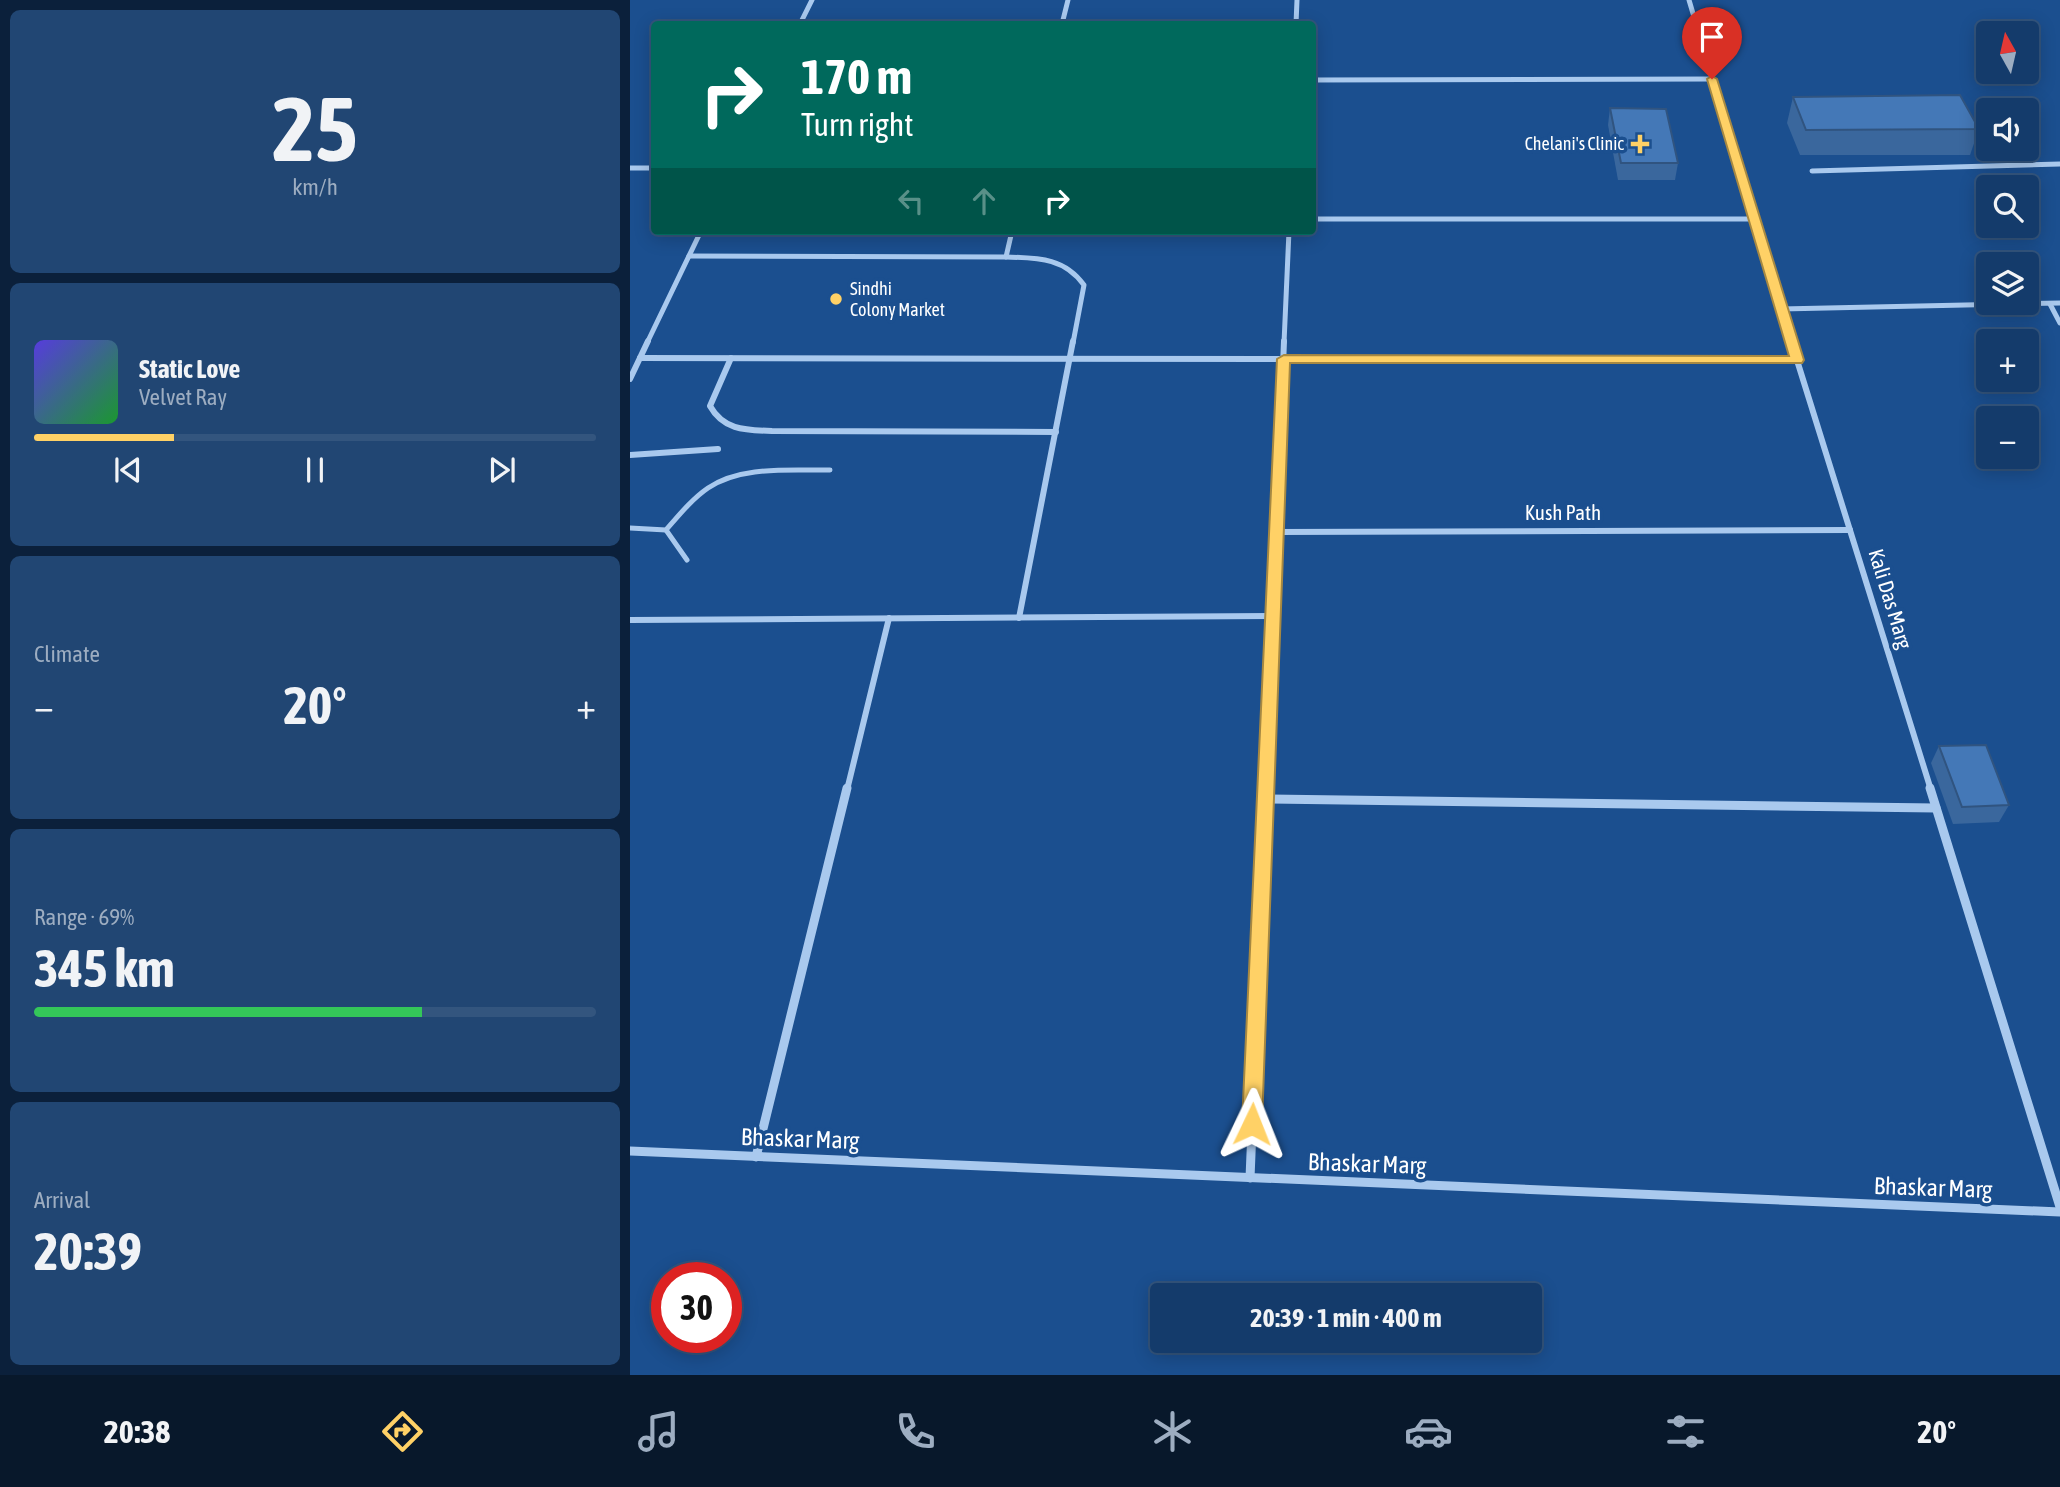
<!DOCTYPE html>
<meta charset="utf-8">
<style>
body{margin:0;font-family:"Asap Condensed",sans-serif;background:#214673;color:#f1f3f6;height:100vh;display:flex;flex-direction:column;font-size:26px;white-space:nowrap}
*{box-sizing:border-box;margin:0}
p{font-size:23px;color:#9dadc1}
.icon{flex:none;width:38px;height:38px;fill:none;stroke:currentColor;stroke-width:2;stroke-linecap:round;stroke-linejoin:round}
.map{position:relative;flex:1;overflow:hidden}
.panel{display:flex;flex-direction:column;gap:10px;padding:10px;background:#0b203b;width:630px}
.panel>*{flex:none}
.guide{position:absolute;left:21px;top:21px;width:665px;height:214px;border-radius:7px;box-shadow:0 4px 18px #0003,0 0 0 2px #33557e;background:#00695c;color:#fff;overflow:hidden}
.needle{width:46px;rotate:352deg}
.fabs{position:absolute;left:1346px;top:21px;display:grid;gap:14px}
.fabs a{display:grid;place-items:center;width:63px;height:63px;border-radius:7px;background:#143b6b;box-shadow:0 4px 18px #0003,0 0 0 2px #33557e;font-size:35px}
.speed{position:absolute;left:21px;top:1262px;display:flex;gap:14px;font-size:35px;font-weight:700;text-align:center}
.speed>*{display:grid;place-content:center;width:91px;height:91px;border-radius:50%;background:#143b6b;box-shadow:0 4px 18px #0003,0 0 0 2px #33557e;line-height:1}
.speed .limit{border:10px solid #d22;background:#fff;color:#111}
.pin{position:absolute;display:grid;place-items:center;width:60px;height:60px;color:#fff;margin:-72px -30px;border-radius:50% 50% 50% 0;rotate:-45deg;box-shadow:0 0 7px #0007}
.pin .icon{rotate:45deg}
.me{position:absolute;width:77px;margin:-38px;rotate:2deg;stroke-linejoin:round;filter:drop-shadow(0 0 5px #0008)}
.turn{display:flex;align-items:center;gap:24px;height:147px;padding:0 35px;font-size:32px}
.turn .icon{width:91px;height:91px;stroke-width:2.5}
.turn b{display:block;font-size:49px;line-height:60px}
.lanes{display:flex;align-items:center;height:66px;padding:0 35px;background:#0003;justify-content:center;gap:35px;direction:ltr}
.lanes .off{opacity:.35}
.big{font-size:52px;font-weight:700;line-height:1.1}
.panel .tile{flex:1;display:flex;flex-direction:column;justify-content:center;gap:10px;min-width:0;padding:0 24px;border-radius:10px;background:#214673}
.panel .dial{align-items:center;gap:0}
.dial b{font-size:91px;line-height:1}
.song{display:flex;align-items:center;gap:21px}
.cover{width:84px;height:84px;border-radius:10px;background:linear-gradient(135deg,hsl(250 70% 55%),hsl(130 70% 35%))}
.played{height:7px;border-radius:4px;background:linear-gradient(90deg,#ffd166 25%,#33557e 25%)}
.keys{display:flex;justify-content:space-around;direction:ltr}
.heat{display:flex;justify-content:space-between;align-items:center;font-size:38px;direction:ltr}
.charge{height:10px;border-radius:5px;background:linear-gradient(90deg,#34c759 69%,#33557e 0)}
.trip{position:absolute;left:520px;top:1283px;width:392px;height:70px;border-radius:7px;background:#143b6b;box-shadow:0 4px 18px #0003,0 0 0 2px #33557e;font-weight:700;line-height:70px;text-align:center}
.tabs{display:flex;height:112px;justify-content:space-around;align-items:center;background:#08182b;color:#9dadc1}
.tabs .icon{width:49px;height:49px}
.tabs .active{color:#ffd166}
.tabs b{font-size:32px;color:#f1f3f6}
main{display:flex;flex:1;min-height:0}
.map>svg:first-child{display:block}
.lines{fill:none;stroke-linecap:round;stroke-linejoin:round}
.service{stroke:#a9c9ee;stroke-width:5}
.minor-far2{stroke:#a9c9ee;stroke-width:5}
.minor-far1{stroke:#a9c9ee;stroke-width:6}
.minor{stroke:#a9c9ee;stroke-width:9}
.wall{fill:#3a679d}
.building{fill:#4478b7;stroke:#305480;stroke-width:2}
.route{fill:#ffd166;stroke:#a68842;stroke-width:2}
.poi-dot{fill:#ffd166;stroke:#1b4f8f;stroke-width:2.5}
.labels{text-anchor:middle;stroke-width:7;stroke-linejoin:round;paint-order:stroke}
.far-poi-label{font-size:18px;fill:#fff;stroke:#1b4f8f;text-anchor:end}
.street-label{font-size:21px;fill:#fff;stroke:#1b4f8f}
.near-street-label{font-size:24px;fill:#fff;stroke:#1b4f8f}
</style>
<main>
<section class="panel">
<div class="tile dial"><b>25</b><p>km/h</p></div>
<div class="tile">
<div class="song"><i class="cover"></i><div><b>Static Love</b><p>Velvet Ray</p></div></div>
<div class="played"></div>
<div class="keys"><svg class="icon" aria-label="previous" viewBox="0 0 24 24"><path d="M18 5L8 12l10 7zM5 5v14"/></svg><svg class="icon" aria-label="pause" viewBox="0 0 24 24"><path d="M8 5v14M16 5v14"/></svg><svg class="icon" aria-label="next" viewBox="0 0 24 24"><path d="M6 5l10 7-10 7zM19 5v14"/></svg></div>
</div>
<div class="tile"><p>Climate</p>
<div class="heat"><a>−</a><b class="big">20°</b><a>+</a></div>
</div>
<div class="tile"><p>Range · 69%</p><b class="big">345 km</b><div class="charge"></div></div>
<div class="tile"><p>Arrival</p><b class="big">20:39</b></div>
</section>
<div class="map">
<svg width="1430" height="1375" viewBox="0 0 1430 1375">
<rect width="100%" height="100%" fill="#1b4f8f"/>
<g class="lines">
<g class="service">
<path d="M0,528L36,530C49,515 62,499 78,488C112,465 161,471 200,470"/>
<polyline points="36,530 57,560"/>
</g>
<g class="minor-far2">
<polyline points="1059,0 1161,343"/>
<polyline points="170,24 182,0"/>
<polyline points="432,24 438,0"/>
<polyline points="666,24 667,0"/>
<polyline points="682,80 1082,79"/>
<polyline points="0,168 24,168"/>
<polyline points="1182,171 1430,164"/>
<polyline points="682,219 1124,219"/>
<path d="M59,256L376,257C407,258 434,257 454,285L443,343"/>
<polyline points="376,257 382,231"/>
<polyline points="1420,304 1430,323"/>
<polyline points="1151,309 1430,303"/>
<polyline points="17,343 71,231"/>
<polyline points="654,343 659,231"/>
</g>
<g class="minor-far1">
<polyline points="1161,341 1301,790"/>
<polyline points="10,358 1167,360"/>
<path d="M101,358L80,406C94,431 117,430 142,431L426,432"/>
<polyline points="0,379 18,341"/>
<polyline points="0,455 88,449"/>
<polyline points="646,532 1220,530"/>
<polyline points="389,618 443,341"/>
<polyline points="0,620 643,616"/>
<polyline points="217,790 259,618"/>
<polyline points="636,790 654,341"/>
</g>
<g class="minor">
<polyline points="1300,788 1430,1207"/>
<polyline points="636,799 1306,808"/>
<polyline points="0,1151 1430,1212"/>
<polyline points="126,1157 217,788"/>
<polyline points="620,1178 636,788"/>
</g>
</g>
<g class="wall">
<polygon points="1163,97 1349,129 1340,155 1170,155 1157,123"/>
<polygon points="980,108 1048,163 1045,180 988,180 978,125"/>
<polygon points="1309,746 1379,805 1369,822 1323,824 1301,763"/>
</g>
<g class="building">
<polygon points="1330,95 1349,129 1176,130 1163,97"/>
<polygon points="980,108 1036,109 1048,163 991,163"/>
<polygon points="1356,745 1379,805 1332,807 1309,746"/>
</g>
<polygon class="route" points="1082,76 1087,79 1174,360 1172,363 660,363 632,1124 629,1131 622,1133 615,1131 612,1124 647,359 654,355 1159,356 1077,79"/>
<g class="poi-dot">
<path d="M1006.5 133.5h7v7h7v7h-7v7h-7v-7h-7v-7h7z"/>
<circle cx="206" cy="299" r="7"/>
</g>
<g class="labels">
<g class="far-poi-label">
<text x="994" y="150">Chelani's Clinic</text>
<text x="220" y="295" text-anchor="start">Sindhi<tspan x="220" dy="21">Colony Market</tspan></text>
</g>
<g class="street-label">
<text x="933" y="520">Kush Path</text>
<text transform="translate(1260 599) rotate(73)" y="7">Kali Das Marg</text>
</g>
<g class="near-street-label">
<text transform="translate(170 1139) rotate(2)" y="8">Bhaskar Marg</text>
<text transform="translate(737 1164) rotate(2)" y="8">Bhaskar Marg</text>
<text transform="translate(1303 1188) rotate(2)" y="8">Bhaskar Marg</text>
</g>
</g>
</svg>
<div class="fabs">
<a><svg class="needle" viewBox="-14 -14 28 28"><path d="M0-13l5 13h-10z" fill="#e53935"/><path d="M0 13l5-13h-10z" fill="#9dadc1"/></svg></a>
<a><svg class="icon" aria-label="sound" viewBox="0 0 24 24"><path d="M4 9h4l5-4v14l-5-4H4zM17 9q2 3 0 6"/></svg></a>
<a><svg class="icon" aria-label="search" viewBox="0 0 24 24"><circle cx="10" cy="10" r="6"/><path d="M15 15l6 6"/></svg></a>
<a><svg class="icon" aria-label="layers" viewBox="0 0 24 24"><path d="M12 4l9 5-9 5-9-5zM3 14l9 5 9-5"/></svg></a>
<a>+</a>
<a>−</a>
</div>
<div class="speed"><div class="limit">30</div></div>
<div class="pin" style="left:1082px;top:79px;background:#d93025"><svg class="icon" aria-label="arrive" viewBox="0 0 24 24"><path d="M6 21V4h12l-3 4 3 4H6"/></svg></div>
<svg class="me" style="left:622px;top:1124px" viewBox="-20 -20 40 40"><path d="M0-17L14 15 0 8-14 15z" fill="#ffd166" stroke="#fff" stroke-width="4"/></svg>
<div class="trip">20:39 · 1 min · 400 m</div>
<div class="guide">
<div class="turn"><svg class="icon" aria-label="right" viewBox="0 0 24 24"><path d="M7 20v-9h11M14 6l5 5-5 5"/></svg><div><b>170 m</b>Turn right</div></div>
<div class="lanes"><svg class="icon off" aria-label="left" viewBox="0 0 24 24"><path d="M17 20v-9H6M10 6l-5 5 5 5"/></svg><svg class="icon off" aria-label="ahead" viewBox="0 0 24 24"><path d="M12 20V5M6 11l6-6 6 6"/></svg><svg class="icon" aria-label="right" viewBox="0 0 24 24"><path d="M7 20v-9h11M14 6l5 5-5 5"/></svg></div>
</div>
</div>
</main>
<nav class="tabs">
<b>20:38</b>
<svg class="icon active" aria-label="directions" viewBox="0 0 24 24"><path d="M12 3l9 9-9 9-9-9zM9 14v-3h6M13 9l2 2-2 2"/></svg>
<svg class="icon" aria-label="music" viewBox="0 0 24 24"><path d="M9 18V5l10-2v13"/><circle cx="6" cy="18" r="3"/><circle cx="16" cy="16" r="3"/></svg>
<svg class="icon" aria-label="phone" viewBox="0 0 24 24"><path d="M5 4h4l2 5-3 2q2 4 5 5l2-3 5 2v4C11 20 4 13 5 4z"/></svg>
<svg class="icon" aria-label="climate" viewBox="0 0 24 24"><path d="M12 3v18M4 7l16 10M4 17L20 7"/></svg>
<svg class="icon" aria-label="car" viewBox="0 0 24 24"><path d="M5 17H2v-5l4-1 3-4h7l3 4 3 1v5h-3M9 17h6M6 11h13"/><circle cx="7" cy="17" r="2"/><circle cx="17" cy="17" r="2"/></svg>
<svg class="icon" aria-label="filters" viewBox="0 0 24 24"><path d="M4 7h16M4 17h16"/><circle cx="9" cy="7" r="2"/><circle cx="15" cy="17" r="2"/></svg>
<b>20°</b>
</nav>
